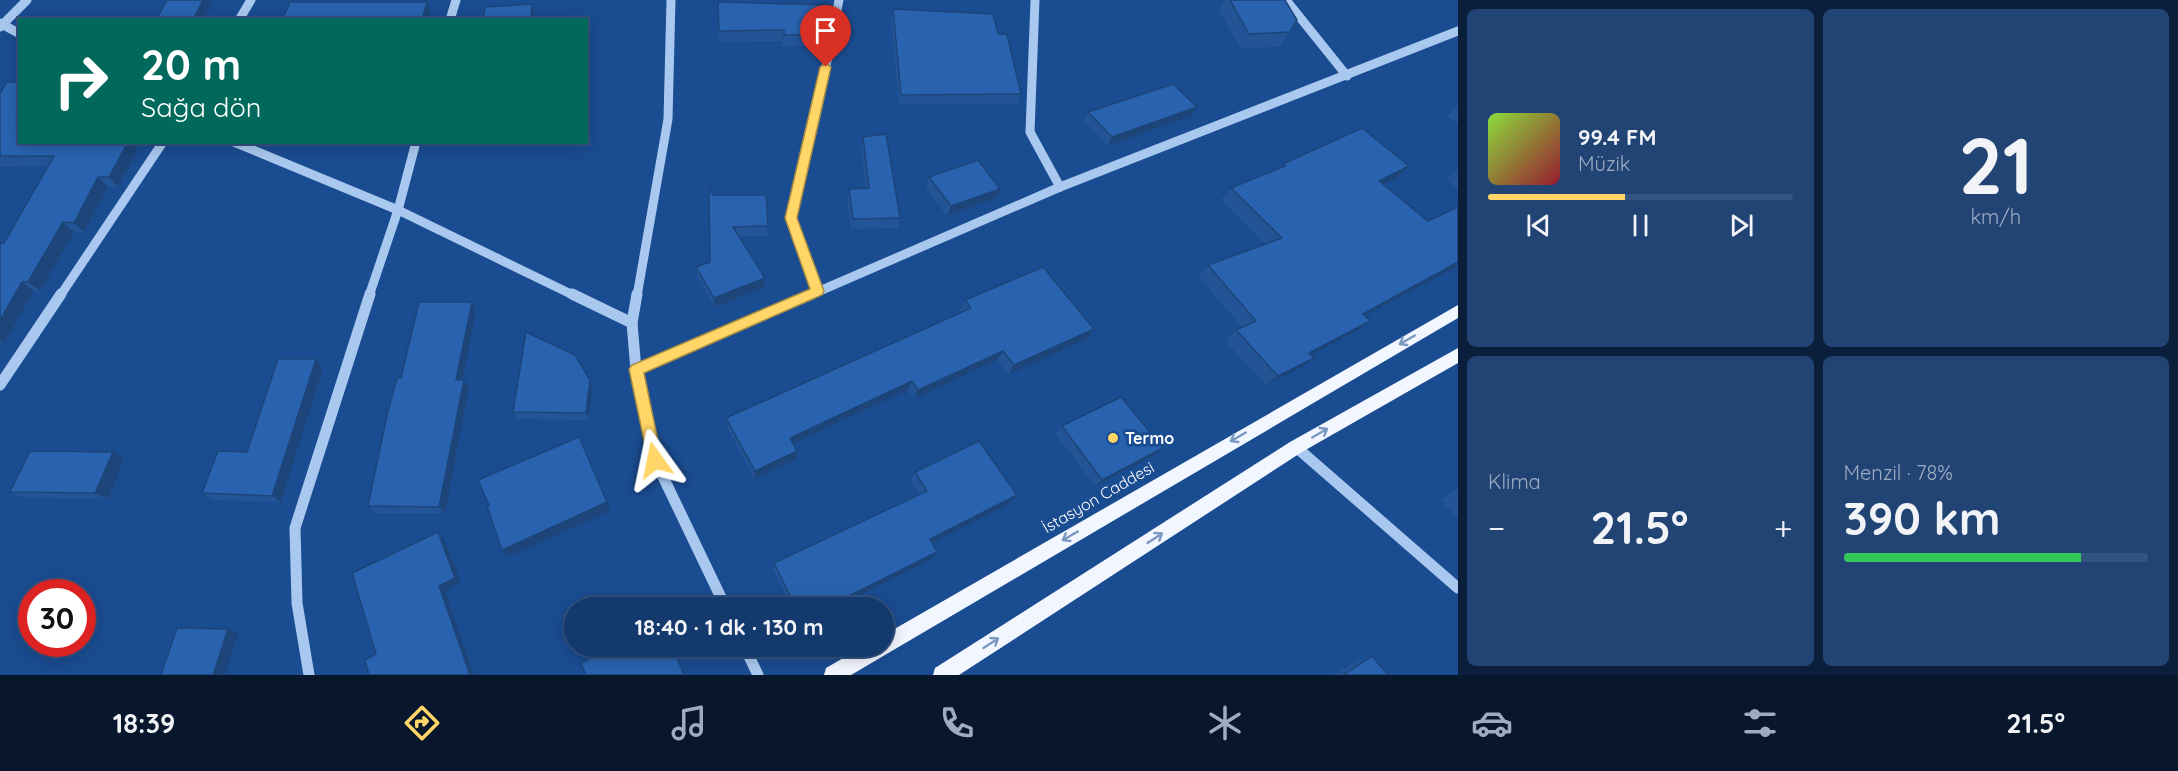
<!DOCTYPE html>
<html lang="tr">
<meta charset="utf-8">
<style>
body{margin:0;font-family:Quicksand,sans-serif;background:#214475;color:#f1f3f6;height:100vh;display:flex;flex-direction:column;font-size:22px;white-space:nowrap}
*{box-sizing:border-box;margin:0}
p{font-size:20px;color:#9dacc2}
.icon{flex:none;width:33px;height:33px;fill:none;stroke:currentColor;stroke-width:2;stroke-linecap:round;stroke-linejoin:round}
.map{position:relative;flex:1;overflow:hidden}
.side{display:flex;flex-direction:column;gap:9px;padding:9px;background:#0b1f3c;width:720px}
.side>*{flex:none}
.top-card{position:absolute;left:18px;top:18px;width:570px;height:126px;border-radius:0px;box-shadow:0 3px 15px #0003,0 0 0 2px #335380;background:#00695c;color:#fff;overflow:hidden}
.speed{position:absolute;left:18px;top:579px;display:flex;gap:12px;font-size:30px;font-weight:700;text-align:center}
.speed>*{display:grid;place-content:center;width:78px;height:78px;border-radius:50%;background:#14396d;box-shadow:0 3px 15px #0003,0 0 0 2px #335380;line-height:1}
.speed .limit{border:9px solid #d22;background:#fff;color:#111}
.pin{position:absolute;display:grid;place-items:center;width:51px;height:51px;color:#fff;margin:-62px -26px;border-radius:50% 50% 50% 0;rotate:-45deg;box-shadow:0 0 6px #0007}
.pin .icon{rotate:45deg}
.me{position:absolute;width:66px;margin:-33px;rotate:348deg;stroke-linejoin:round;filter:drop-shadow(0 0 4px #0008)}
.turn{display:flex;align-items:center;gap:21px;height:126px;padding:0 24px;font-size:27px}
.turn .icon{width:78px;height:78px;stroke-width:2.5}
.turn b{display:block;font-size:42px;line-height:51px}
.big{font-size:45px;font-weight:700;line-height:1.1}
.side .tile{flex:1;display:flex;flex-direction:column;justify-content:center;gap:9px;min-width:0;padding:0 21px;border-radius:9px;background:#214475}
.side .dial{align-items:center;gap:0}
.dial b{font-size:78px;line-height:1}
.song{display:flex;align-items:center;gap:18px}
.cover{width:72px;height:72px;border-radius:9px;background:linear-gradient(135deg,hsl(90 70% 55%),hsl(350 70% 35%))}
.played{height:6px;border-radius:3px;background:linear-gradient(90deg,#ffd667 45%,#335380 45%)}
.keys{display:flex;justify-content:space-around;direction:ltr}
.heat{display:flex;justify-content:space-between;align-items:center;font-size:33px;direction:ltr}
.charge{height:9px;border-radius:4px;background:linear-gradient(90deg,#34c759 78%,#335380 0)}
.side .tiles{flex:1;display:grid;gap:9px;grid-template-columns:repeat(2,1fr)}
.trip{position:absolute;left:564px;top:597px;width:330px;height:60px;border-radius:30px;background:#14396d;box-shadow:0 3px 15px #0003,0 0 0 2px #335380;font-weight:700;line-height:60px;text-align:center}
.tabs{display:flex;height:96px;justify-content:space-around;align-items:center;background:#08172c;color:#9dacc2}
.tabs .icon{width:42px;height:42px}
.tabs .selected{color:#ffd667}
.tabs b{font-size:27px;color:#f1f3f6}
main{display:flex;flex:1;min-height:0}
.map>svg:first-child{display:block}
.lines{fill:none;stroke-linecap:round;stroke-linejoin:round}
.minor-far1{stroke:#a9c8ef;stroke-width:9}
.minor{stroke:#a9c8ef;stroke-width:11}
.major{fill:#f1f6ff;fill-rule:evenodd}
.wall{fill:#235596}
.shaded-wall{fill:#1d457a}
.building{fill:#2963af;stroke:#1d457a;stroke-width:1.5}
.oneway{stroke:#7b98c2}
.route{fill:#ffd667;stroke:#a68b43;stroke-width:1.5}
.poi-dot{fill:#ffd667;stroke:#1a4c91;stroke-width:2}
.labels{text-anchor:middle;stroke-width:6;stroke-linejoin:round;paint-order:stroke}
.poi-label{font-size:16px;font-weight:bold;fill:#fff;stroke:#1a4c91;text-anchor:start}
.street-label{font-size:16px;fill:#fff;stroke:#1a4c91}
</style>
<main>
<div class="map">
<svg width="1458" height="675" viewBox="0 0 1458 675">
<rect width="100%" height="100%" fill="#1a4c91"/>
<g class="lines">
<g class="minor-far1">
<polyline points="1035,0 1030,132 1060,187"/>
<polyline points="1286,0 1347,76"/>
<polyline points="239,20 251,0"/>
<polyline points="450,20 456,0"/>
<polyline points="0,23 20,34"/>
<polyline points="0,27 27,0"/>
<polyline points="234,142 398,210 575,296"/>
<polyline points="817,291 791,218 817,112 839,0"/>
<polyline points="60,296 163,142"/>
<polyline points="369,296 398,210 416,142"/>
<polyline points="637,296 668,119 671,0"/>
<polyline points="808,296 1060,187 1458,31"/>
</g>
<g class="minor">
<polyline points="572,294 632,323 636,370"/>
<polyline points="632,323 637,294"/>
<polyline points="0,385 61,294"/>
<polyline points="1296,447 1458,588"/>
<polyline points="726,608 655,460 636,370 812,294"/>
<polyline points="744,646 758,675"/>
<polyline points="309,675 297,603 295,528 370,294"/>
</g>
<g class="major">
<polygon points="1458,305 1458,318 851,675 824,675 826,668 864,646 884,646 884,635"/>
<polygon points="1458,348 1458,363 1302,452 959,675 933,675 935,668 1290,442"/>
</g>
</g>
<g class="wall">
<polygon points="1225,0 1285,0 1290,32 1280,47 1240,48 1219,10"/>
<polygon points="718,2 830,5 824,41 820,41 819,46 783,46 783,41 719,42"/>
<polygon points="893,9 998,34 1021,94 1017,104 899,104 891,19"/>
<polygon points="0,93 20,142 138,150 118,187 108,187 84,232 74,232 40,291 34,291 4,343 0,343 0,243 4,243 48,166 0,167"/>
<polygon points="1458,105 1458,124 1447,116"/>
<polygon points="1088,112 1192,116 1107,146 1084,121"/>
<polygon points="863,137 900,218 898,228 851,229 847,198 849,189 866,188 861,147"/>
<polygon points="1283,164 1409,166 1397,178 1384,184 1428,221 1458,207 1458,266 1365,316 1357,331 1311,355 1314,358 1301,368 1266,385 1225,341 1236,330 1242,327 1198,276 1208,265 1266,244 1221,200 1231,188 1279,168"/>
<polygon points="1457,169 1458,169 1458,189 1446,179"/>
<polygon points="929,177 996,198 947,216 926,187"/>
<polygon points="713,195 768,226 767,236 738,236 764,287 715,307 697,276 696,267 710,262"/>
<polygon points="965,300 1094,329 1087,339 1008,375 997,360 914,399 908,390 793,444 796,459 754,479 727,427 726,418 962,312 960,310"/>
<polygon points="476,311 462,380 469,388 445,513 375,513 368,506"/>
<polygon points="316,359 323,368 281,502 212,500 202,493 247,452"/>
<polygon points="592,388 589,420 517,419 513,412"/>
<polygon points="1062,426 1163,448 1155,455 1095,486 1056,434"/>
<polygon points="124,459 108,499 24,498 10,492"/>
<polygon points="915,472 1017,495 1010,503 932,543 932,559 835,608 792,608 773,569 774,563 919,494 910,481"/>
<polygon points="1458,488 1458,518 1440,500"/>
<polygon points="1372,656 1388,675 1334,675 1358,660"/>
</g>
<g class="shaded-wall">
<polygon points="203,0 213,0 203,20 193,20"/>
<polygon points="427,2 431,13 429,20 422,20"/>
<polygon points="532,4 535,20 531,20"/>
<polygon points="1197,107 1192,116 1107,146 1112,137"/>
<polygon points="128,142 132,142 138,150 118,187 109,177"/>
<polygon points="1409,166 1397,178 1367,192 1379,181"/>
<polygon points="98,177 108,187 84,232 74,223"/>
<polygon points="1000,189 996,198 947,216 951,206"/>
<polygon points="63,222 74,232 40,291 28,282"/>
<polygon points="1458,262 1458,266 1350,324 1363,314"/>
<polygon points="765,278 764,287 715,307 714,298"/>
<polygon points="22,282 34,291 4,343 0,340 0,320"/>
<polygon points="472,302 476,311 461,388 456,380"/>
<polygon points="1370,321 1357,331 1297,363 1309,353"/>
<polygon points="1094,329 1087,339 1008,375 1014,365"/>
<polygon points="1003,351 997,360 914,399 918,390"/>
<polygon points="1314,358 1301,368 1266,385 1278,376"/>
<polygon points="316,359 323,368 281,502 272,496"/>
<polygon points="464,380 469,388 445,513 439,507"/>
<polygon points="590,380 592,388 589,420 586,413"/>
<polygon points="912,381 908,390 788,446 790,438"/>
<polygon points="1163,448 1155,455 1095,486 1102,480"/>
<polygon points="797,451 796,459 754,479 755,471"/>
<polygon points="113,452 124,459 108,499 95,493"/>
<polygon points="1017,495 1010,503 925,547 930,539"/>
<polygon points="607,502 610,511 508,557 502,550"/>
<polygon points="438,532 444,538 461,583 445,591 474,675 470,675 439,586"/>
<polygon points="937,552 932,559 835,608 825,608"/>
<polygon points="228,629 238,633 225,675 213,675"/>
</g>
<g class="building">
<polygon points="167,0 203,0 193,20 156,20"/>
<polygon points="1230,0 1285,0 1297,20 1290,32 1249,34"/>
<polygon points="290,2 427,2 422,20 282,20"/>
<polygon points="718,2 830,5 825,30 820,30 821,35 784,35 784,30 719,31"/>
<polygon points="532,4 531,20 483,20 485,7"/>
<polygon points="893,9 993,14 998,34 1007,34 1021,94 901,95"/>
<polygon points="7,82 20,82 20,114 16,120 20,120 20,142 128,142 109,177 98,177 74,223 63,222 28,282 22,282 0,320 0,243 4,243 54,156 0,156 0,93"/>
<polygon points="1173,84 1197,107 1112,137 1088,112"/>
<polygon points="1362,128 1409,166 1379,181 1428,221 1458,207 1458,262 1363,314 1370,321 1309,353 1314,358 1278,376 1236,330 1256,321 1208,265 1282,238 1231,188 1285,166 1283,164"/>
<polygon points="886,134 900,218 853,219 849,189 869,188 863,137"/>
<polygon points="978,160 1000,189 951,206 929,177"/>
<polygon points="709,188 713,195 766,195 768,226 733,227 765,278 714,298 696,267 710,262"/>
<polygon points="1043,267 1094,329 1014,365 1003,351 918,390 912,381 790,438 797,451 755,471 726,418 971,308 965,300"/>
<polygon points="419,302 472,302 456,380 464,380 439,507 368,506 387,415 397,378 401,378"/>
<polygon points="526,332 575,355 590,380 586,413 513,412"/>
<polygon points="278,359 316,359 272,496 202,493 218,451 247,452"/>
<polygon points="1121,397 1163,448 1102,480 1062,426"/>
<polygon points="579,437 607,502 502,550 487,506 489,505 478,480"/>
<polygon points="979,441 1017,495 930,539 937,552 825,608 796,608 774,563 927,491 915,472"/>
<polygon points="30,451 113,452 95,493 10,492"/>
<polygon points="438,532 455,578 439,586 470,675 369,675 365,660 376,654 352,573"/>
<polygon points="177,628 228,629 213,675 161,675"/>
<polygon points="615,646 672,646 684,675 586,675 581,663"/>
<polygon points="1372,656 1388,675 1343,675"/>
</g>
<defs><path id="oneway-shaft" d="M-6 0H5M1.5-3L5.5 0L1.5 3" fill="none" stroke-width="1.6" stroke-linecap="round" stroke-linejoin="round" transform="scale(1.5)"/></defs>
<g class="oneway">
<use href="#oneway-shaft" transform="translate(1407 340) rotate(150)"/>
<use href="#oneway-shaft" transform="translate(1320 433) rotate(-30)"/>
<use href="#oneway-shaft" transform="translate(1238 437) rotate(150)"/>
<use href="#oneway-shaft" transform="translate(1070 536) rotate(150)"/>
<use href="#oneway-shaft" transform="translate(1155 538) rotate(-33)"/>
<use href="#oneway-shaft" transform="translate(991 643) rotate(-33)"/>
</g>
<polygon class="route" points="826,63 831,67 797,218 824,291 822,295 644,373 662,460 660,465 655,467 649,465 629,369 632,365 810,289 785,218 820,67"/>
<circle class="poi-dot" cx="1113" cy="438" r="6"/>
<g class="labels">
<g class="poi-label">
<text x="1125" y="444">Termo</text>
</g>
<g class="street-label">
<text transform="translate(1098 497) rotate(-30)" y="6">İstasyon Caddesi</text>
</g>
</g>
</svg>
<div class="speed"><div class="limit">30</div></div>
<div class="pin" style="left:826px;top:67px;background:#d93025"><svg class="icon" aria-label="arrive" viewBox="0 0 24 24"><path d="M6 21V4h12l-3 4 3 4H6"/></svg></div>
<svg class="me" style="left:655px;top:460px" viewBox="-20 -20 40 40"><path d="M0-17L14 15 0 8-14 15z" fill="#ffd667" stroke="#fff" stroke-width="4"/></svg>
<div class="trip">18:40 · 1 dk · 130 m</div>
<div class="top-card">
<div class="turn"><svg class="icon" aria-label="right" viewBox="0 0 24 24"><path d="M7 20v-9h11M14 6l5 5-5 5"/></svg><div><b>20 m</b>Sağa dön</div></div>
</div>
</div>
<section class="side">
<div class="tiles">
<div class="tile">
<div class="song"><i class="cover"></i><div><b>99.4 FM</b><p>Müzik</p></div></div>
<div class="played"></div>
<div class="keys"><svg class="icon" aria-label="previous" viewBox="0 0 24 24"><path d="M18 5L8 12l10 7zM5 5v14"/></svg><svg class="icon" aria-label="pause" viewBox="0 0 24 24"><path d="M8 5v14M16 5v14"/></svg><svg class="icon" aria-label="next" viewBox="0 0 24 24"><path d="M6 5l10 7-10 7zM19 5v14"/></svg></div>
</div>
<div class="tile dial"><b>21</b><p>km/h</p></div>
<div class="tile"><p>Klima</p>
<div class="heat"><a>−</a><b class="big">21.5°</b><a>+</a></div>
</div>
<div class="tile"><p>Menzil · 78%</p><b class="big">390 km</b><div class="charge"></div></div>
</div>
</section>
</main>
<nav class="tabs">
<b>18:39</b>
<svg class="icon selected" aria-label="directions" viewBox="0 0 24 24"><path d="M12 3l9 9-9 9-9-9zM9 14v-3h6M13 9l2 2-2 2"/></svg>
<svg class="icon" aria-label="music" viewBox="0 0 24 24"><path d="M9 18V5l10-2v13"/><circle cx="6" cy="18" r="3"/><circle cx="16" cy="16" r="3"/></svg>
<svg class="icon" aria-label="phone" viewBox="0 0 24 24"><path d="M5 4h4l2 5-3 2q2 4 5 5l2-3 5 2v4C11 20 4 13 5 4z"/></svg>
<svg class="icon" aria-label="climate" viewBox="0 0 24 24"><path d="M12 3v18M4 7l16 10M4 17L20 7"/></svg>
<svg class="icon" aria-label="car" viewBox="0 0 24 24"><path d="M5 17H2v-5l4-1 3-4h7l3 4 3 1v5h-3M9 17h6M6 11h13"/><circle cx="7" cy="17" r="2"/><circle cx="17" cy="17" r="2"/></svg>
<svg class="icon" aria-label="filters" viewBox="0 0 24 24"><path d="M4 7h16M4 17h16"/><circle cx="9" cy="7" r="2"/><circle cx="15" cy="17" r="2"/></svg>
<b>21.5°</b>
</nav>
